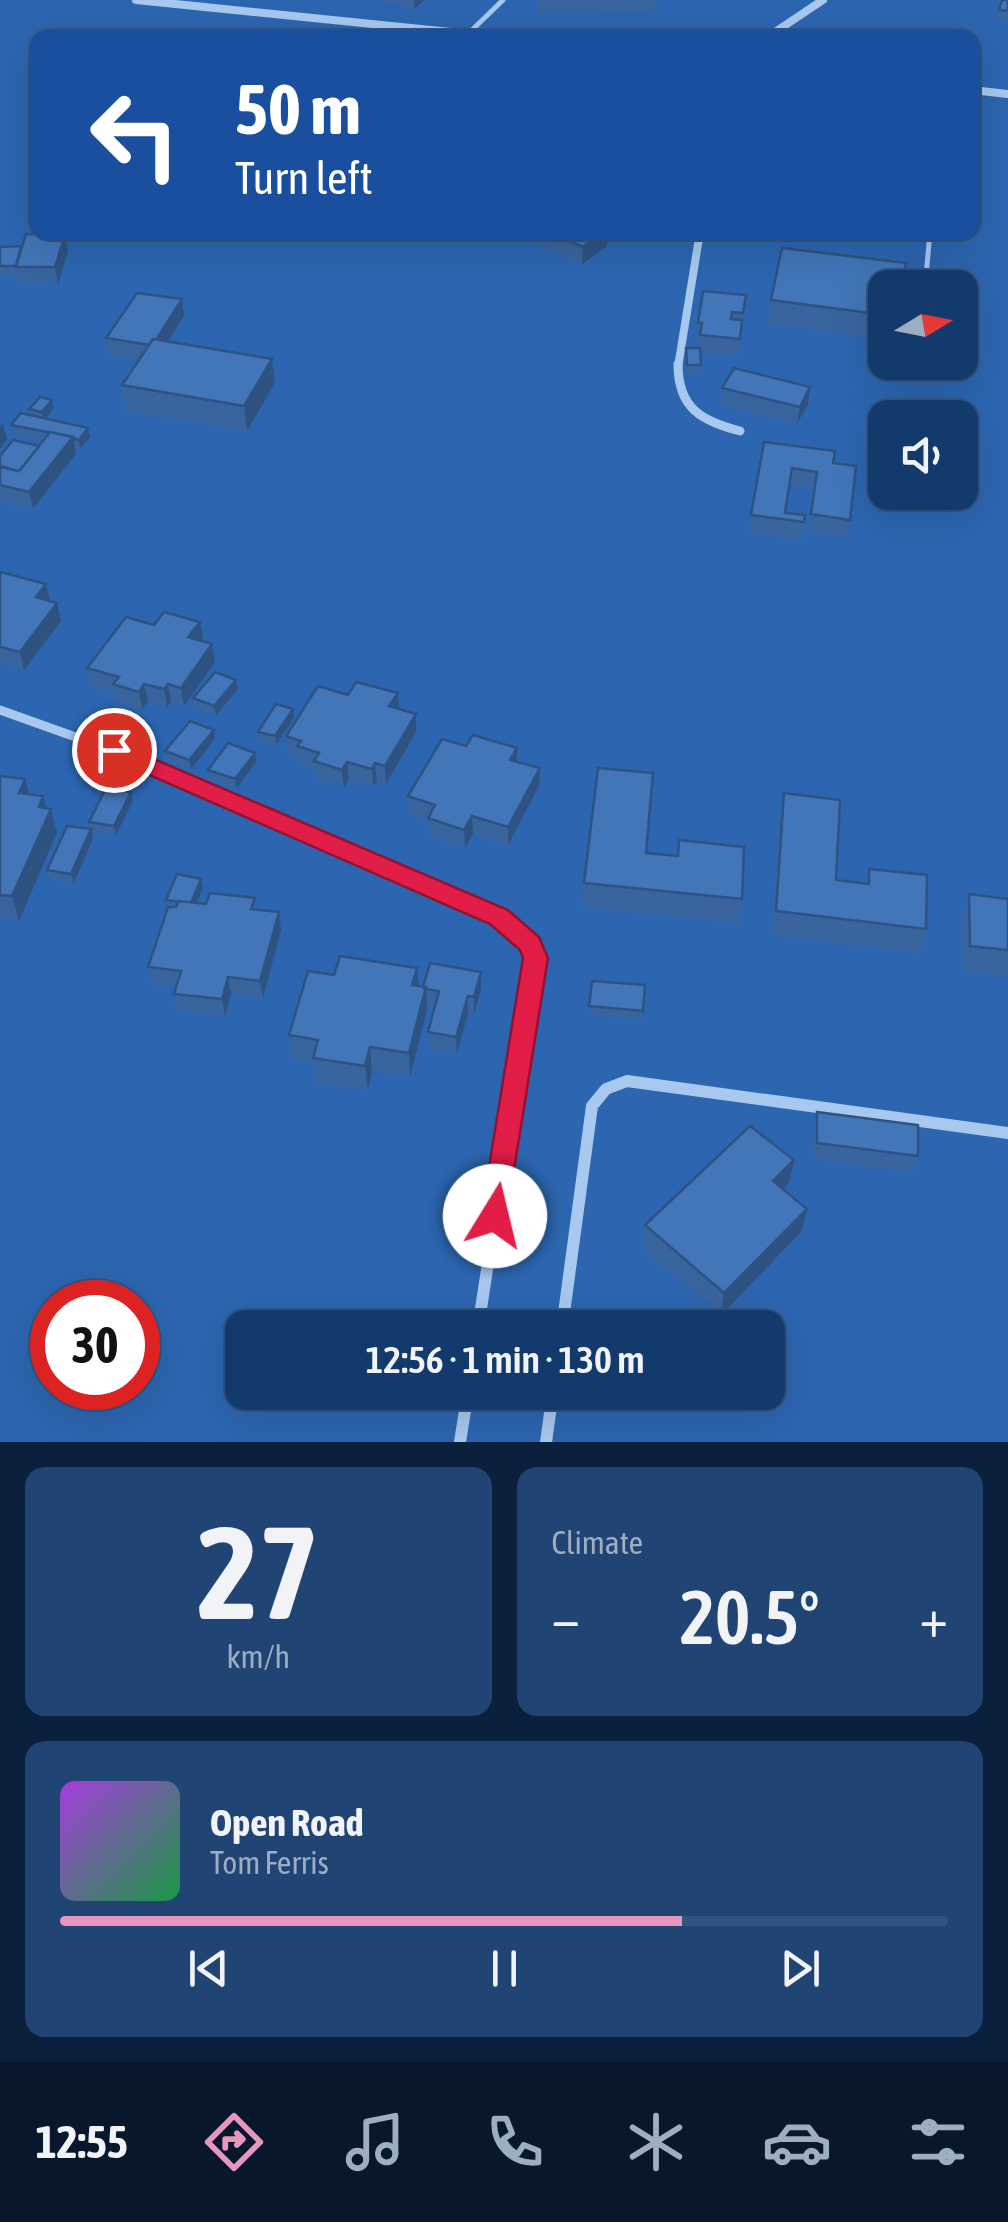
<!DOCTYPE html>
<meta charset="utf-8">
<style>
body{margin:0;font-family:"Asap Condensed",sans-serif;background:#204575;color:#f1f3f6;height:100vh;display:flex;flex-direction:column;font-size:38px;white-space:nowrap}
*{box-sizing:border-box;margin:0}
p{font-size:32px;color:#9dadc2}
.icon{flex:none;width:55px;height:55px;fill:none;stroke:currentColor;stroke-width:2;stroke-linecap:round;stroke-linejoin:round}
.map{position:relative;height:1442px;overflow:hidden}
.side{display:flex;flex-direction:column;gap:25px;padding:25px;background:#0a203c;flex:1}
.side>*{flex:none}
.banner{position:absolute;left:30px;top:30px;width:950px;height:210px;border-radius:20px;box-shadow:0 10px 40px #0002,0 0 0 2px #325480;background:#1a4fa0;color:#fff;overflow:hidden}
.needle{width:65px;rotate:80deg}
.controls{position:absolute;left:868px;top:270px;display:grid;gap:20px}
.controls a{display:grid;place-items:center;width:110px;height:110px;border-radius:20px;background:#133a6d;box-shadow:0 10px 40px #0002,0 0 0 2px #325480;font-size:50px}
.speed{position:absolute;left:30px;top:1280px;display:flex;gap:20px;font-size:50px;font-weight:700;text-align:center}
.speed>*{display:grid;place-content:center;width:130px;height:130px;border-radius:50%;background:#133a6d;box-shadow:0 10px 40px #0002,0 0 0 2px #325480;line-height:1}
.speed .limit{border:15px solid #d22;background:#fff;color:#111}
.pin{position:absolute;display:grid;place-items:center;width:85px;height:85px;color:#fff;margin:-42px;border:5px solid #fff;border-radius:50%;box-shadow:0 2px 10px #0007}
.me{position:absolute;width:110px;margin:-55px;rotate:9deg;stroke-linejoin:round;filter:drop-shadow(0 0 8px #0008)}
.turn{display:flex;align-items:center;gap:35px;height:210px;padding:0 40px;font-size:45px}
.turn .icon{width:130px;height:130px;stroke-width:2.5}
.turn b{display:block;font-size:70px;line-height:85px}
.big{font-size:75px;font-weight:600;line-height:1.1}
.side .tile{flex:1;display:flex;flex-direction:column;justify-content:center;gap:15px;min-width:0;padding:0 35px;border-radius:20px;background:#204575}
.side .dial{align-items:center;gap:0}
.dial b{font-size:130px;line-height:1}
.song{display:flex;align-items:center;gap:30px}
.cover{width:120px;height:120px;border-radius:15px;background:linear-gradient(135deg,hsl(280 70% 55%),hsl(140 70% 35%))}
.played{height:10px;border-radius:5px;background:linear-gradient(90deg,#e797bd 70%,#325480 70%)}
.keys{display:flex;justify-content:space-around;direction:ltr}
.heat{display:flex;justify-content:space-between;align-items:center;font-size:55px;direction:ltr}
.side .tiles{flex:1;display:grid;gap:25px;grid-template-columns:1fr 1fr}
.tile:last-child{grid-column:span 2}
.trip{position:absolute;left:225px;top:1310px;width:560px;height:100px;border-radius:20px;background:#133a6d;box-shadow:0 10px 40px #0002,0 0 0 2px #325480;font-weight:600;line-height:100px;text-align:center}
.dock{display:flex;height:160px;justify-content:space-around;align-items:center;background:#08172c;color:#9dadc2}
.dock .icon{width:70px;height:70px}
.dock .on{color:#e797bd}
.dock b{font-size:45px;color:#f1f3f6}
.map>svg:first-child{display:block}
.green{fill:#2c66b0;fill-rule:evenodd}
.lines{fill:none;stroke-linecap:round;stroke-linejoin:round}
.service{stroke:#a8c8ef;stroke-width:5}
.minor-far2{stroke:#a8c8ef;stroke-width:8}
.minor-far1{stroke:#a8c8ef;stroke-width:9}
.minor{stroke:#a8c8ef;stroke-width:12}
.wall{fill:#39659f}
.shaded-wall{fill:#2e5382}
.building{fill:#4276b9;stroke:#2e5382;stroke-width:2.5}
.route{fill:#e11d48;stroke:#92132f;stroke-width:2.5}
</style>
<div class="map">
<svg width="1008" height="1442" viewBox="0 0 1008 1442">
<rect width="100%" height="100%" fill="#194d91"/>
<path class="green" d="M0,0H1008V1442H0ZM38,38H972V232H38ZM885,288H960V362H885ZM885,418H960V492H885ZM52,1302H138V1388H52ZM242,1328H768V1392H242Z"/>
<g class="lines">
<g class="service">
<polyline points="469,33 503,0"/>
<polyline points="925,288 930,232"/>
</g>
<g class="minor-far2">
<polyline points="136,0 510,38"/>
<polyline points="766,38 823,0"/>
<polyline points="972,90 1008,94"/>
<polyline points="678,367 700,232"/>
</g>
<g class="minor-far1">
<path d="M678,364C678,408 701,421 740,431"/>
<polyline points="0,710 148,763 318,837"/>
</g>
<g class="minor">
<polyline points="312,835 499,917 522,935 535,958 478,1328"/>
<polyline points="562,1328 592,1106 606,1089 627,1081 1008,1133"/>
<polyline points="460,1442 468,1392"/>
<polyline points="546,1442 553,1392"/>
</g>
</g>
<g class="wall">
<polygon points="377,0 425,0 414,9"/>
<polygon points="537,0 657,0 657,10 597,14 540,14"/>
<polygon points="1002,0 1008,0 1008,20 997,18"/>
<polygon points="508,232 607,232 607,246 582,264"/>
<polygon points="0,247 68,251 58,284 19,284 17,274 0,275"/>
<polygon points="885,288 885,339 768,324 771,300"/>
<polygon points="746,295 738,356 700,352 700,374 686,374 686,348 699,348 700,340 697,340 698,323"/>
<polygon points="184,316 168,342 272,359 275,383 247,431 126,410 122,385 139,360 109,355 106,338"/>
<polygon points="810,387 808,404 797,424 721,405 722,388"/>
<polygon points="912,405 908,418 884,419 886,410"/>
<polygon points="54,408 46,418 90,437 80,449 75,448 76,454 33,509 0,501 0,456 39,446 43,441 13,434 11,425 30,415 29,409"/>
<polygon points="764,442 833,463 850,520 847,537 808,532 814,489 789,486 785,513 805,515 801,540 749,533"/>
<polygon points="0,572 50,601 61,621 24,670 0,663"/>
<polygon points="203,639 202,641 215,662 184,706 171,702 167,707 148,701 142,709 116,702 114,692 91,685 87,668"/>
<polygon points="238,689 216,715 194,707 193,698"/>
<polygon points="398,693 398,709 416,732 386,784 377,781 373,786 349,779 344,787 315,778 314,768 299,764 299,757 288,754 286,736 348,695"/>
<polygon points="294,718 276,745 259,741 258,732"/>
<polygon points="215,739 191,769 167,760 165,751"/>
<polygon points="255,753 256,762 237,788 209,779 208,770"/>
<polygon points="517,762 539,786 508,845 473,834 465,848 429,836 428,820 409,814 408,796"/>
<polygon points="0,776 25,779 29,794 46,808 51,809 57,833 19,921 0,918"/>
<polygon points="131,792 133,801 116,835 91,831 93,838 74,883 50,879 47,870 91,829 89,822"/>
<polygon points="784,793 836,880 866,883 869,869 926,929 920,953 772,935 780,818"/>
<polygon points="646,853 742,899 739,923 583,907 584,883"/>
<polygon points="201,879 203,888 196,903 256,910 281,930 263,998 231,994 225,1016 177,1011 174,994 176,987 152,984 148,967 168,909 166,900"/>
<polygon points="969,894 1008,899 1008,976 963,970 962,919"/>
<polygon points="481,972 481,989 474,1014 468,1013 457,1054 429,1049 428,1032 434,1007 426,1006 427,1011 410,1077 372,1071 368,1090 316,1082 314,1063 292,1059 289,1035 418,986 423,987"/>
<polygon points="592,981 645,985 642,1019 589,1015"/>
<polygon points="817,1112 918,1156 913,1172 813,1159 814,1129"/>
<polygon points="789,1183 783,1189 802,1231 721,1315 643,1248 645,1225"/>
</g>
<g class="shaded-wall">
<polygon points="414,0 425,0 414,9"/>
<polygon points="603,232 607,232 607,246 582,264 583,247"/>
<polygon points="65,235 68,251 58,284 55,267"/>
<polygon points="182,299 184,316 155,362 153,345"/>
<polygon points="272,359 275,383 247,431 244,406"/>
<polygon points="810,387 808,404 797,424 800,407"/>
<polygon points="52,400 54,408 44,421 42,412"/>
<polygon points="3,423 7,440 0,449 0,426"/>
<polygon points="88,428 90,437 80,449 79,440"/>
<polygon points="73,437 76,454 33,509 29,492"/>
<polygon points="46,584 50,601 36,597"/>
<polygon points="57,603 61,621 24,670 20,652"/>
<polygon points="200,622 203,639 191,655 188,637"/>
<polygon points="212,644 215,662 184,706 181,688"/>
<polygon points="236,680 238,689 216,715 214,706"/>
<polygon points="144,684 148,701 142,709 139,692"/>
<polygon points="168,684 171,702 167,707 164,689"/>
<polygon points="398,693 399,711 389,706"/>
<polygon points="293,709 294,718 276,745 275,736"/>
<polygon points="416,714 416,732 386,784 385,766"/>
<polygon points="214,730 215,739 191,769 189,760"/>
<polygon points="517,748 517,765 510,760"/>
<polygon points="255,753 256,762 237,788 235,779"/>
<polygon points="347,762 349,779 344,787 342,770"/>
<polygon points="375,763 377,781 373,786 372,769"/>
<polygon points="540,768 539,786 508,845 508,827"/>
<polygon points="25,779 31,804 19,793"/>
<polygon points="131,792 133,801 116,835 114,826"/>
<polygon points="43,796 48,815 51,809 57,833 19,921 12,896"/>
<polygon points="472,816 473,834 465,848 464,830"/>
<polygon points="91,829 93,838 74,883 71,874"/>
<polygon points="201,879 203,888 192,913 190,904"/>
<polygon points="279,912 281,930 263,998 260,981"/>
<polygon points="417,968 419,992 412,985"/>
<polygon points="481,972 481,989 474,1014 474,997"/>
<polygon points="228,977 231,994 225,1016 222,999"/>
<polygon points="426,987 427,1011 410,1077 409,1053"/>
<polygon points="468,996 468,1013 457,1054 456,1037"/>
<polygon points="370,1047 372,1071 368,1090 365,1066"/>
<polygon points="794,1160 789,1183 769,1204 773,1181"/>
<polygon points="807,1209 802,1231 721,1315 724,1293"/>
</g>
<g class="building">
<polygon points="1002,0 1008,0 1008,11 999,10"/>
<polygon points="548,232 603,232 583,247"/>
<polygon points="26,234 65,235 55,267 16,267"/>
<polygon points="21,246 16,266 0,266 0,247"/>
<polygon points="782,248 906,263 902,288 885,288 885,315 771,300"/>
<polygon points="703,291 746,295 743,313 732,312 731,319 742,320 740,339 700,335 702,323 698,323"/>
<polygon points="137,293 182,299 156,340 153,339 150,345 106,338"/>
<polygon points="153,339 272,359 244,406 122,385"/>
<polygon points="686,348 700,348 701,365 687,365"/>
<polygon points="734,368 810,387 800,407 722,388"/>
<polygon points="40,397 52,400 42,412 29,409"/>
<polygon points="891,399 912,405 907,415 886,410"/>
<polygon points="21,413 88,428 79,440 71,438 73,437 11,425"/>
<polygon points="50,432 73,437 29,492 0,485 0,467 19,471"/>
<polygon points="13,440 39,446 19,471 0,466 0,456"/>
<polygon points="764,442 835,451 833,463 856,466 850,520 811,514 817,472 792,468 785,513 805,515 804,522 751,515"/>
<polygon points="0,572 46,584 36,597 57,603 20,652 0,647"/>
<polygon points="164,612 200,622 188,637 212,644 181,688 168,684 164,689 144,684 139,692 113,684 119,677 87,668 126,617 154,625"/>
<polygon points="215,672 236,680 214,706 193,698"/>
<polygon points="356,682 398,693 389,706 416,714 385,766 375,763 372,769 347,762 342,770 314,761 319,753 297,746 301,741 286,736 318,686 348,695"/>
<polygon points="276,704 293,709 275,736 258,732"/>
<polygon points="190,721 214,730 189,760 165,751"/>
<polygon points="473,735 517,748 510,760 540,768 508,827 472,816 464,830 428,818 435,805 408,796 442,739 466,746"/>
<polygon points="228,743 255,753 235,779 208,770"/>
<polygon points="598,768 653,773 646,853 678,856 679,840 744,847 742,899 584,883"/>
<polygon points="0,776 25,779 19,793 43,796 39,807 51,809 12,896 0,895"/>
<polygon points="106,788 131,792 114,826 89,822"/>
<polygon points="784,793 840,800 836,880 869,884 869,869 927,875 926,929 776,911"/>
<polygon points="67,826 91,829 71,874 47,870"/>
<polygon points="177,874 201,879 191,903 166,900"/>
<polygon points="210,893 255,898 251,909 279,912 260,981 228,977 222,999 174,994 181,971 148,967 168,907 176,907 179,901 206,904"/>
<polygon points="969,894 1008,899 1008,950 970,946"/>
<polygon points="340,956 417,968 412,985 426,987 409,1053 370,1047 365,1066 313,1058 318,1040 289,1035 308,971 334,975"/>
<polygon points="430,963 481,972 474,997 468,996 456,1037 428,1032 439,991 425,989 426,987 423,987"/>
<polygon points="592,981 645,985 643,1011 589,1006"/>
<polygon points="817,1112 918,1125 918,1156 817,1143"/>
<polygon points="750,1126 794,1160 773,1181 807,1209 724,1293 645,1225"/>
</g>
<polygon class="route" points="114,742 508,910 539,937 548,958 505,1226 495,1229 485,1226 481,1216 523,958 520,950 490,924 106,756 102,750"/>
</svg>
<div class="controls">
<a><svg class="needle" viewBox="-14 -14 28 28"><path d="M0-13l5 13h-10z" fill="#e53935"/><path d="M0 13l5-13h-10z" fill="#9dadc2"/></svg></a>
<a><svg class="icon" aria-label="sound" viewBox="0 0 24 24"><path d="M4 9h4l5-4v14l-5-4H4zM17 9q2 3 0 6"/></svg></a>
</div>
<div class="speed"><div class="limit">30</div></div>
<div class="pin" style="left:114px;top:750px;background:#d93025"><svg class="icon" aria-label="arrive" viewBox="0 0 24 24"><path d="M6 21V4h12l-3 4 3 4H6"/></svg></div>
<svg class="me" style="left:495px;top:1216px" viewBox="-20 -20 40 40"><circle r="19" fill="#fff"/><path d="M0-13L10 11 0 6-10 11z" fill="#e11d48"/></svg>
<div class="trip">12:56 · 1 min · 130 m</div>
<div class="banner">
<div class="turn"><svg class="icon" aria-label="left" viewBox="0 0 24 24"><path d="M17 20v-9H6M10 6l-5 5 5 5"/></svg><div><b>50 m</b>Turn left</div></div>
</div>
</div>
<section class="side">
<div class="tiles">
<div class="tile dial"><b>27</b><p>km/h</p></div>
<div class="tile"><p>Climate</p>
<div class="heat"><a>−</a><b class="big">20.5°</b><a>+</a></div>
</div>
<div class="tile">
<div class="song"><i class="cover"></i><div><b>Open Road</b><p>Tom Ferris</p></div></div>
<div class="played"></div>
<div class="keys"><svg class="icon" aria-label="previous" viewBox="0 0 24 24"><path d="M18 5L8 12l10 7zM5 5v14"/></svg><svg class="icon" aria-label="pause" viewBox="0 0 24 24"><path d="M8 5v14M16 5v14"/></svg><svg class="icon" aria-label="next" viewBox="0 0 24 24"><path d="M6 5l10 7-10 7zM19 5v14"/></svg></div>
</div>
</div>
</section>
<nav class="dock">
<b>12:55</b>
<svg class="icon on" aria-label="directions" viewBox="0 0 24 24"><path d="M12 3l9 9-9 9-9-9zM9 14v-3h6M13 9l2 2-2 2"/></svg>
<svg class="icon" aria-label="music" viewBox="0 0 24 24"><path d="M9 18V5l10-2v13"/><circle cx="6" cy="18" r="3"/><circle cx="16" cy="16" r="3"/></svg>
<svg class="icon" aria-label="phone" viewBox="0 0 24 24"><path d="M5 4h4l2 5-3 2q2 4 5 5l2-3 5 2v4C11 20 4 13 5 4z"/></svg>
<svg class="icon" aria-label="climate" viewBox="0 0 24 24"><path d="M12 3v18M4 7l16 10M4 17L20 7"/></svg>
<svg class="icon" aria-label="car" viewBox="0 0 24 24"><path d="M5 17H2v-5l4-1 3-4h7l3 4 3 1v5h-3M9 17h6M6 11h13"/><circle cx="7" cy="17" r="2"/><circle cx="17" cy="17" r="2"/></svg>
<svg class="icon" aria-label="filters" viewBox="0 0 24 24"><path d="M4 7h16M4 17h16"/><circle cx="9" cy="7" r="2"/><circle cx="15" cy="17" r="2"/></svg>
</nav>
